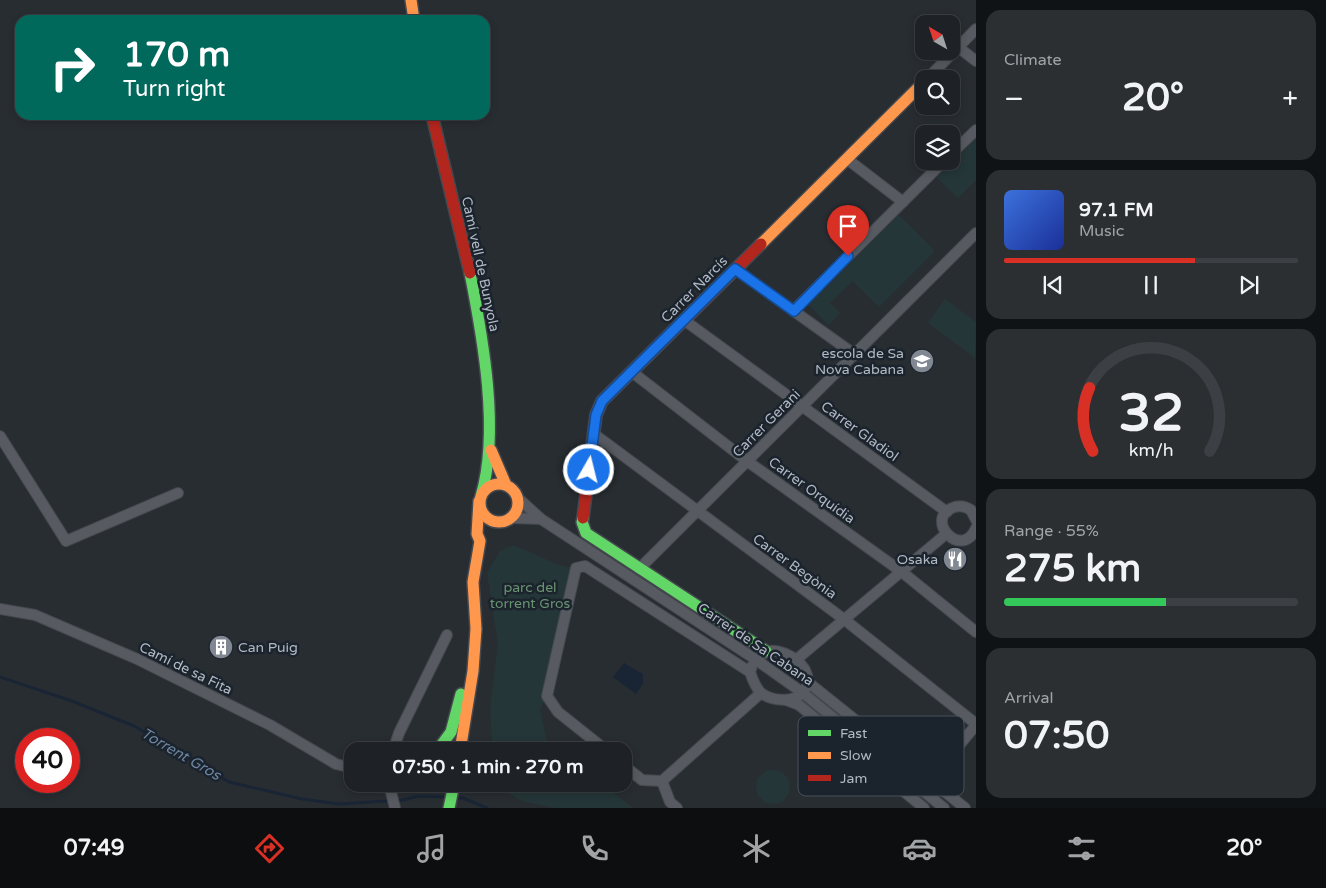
<!DOCTYPE html>
<meta charset="utf-8">
<style>
body{margin:0;font-family:"Varela Round",sans-serif;background:#2b2f32;color:#f1f3f6;height:100vh;display:flex;flex-direction:column;font-size:19px;white-space:nowrap}
*{box-sizing:border-box;margin:0}
p{font-size:16px;color:#a1a4a7}
.icon{flex:none;width:28px;height:28px;fill:none;stroke:currentColor;stroke-width:2;stroke-linecap:round;stroke-linejoin:round}
.map{position:relative;flex:1;overflow:hidden}
.drawer{display:flex;flex-direction:column;gap:10px;padding:10px;background:#101315;width:350px}
.drawer>*{flex:none}
.guide{position:absolute;left:15px;top:15px;width:475px;height:105px;border-radius:15px;box-shadow:0 2px 8px #0003,0 0 0 1px #3c3f43;background:#00695c;color:#fff;overflow:hidden}
.needle{width:32px;rotate:321deg}
.buttons{position:absolute;left:915px;top:15px;display:grid;gap:10px}
.buttons a{display:grid;place-items:center;width:45px;height:45px;border-radius:10px;background:#1e2226;box-shadow:0 2px 8px #0003,0 0 0 1px #3c3f43;font-size:25px}
.speed{position:absolute;left:15px;top:728px;display:flex;gap:10px;font-size:25px;font-weight:700;text-align:center}
.speed>*{display:grid;place-content:center;width:65px;height:65px;border-radius:50%;background:#1e2226;box-shadow:0 2px 8px #0003,0 0 0 1px #3c3f43;line-height:1}
.speed .limit{border:8px solid #d22;background:#fff;color:#111}
.pin{position:absolute;display:grid;place-items:center;width:42px;height:42px;color:#fff;margin:-51px -21px;border-radius:50% 50% 50% 0;rotate:-45deg;box-shadow:0 0 5px #0007}
.pin .icon{rotate:45deg}
.me{position:absolute;width:55px;margin:-28px;rotate:8deg;stroke-linejoin:round;filter:drop-shadow(0 0 4px #0008)}
.turn{display:flex;align-items:center;gap:18px;height:105px;padding:0 25px;font-size:22px}
.turn .icon{width:65px;height:65px;stroke-width:2.5}
.turn b{display:block;font-size:35px;line-height:42px}
.big{font-size:38px;font-weight:700;line-height:1.1}
.drawer .widget{flex:1;display:flex;flex-direction:column;justify-content:center;gap:8px;min-width:0;padding:0 18px;border-radius:15px;background:#2b2f32}
.drawer .dial{align-items:center;gap:0}
.dial svg{height:130px;overflow:visible;fill:none;stroke:#3c3f43;stroke-width:7;stroke-linecap:round;text-anchor:middle}
.dial text{fill:#f1f3f6;stroke:none}
.song{display:flex;align-items:center;gap:15px}
.cover{width:60px;height:60px;border-radius:8px;background:linear-gradient(135deg,hsl(220 70% 55%),hsl(230 70% 35%))}
.played{height:5px;border-radius:2px;background:linear-gradient(90deg,#d93025 65%,#3c3f43 65%)}
.keys{display:flex;justify-content:space-around;direction:ltr}
.heat{display:flex;justify-content:space-between;align-items:center;font-size:28px;direction:ltr}
.charge{height:8px;border-radius:4px;background:linear-gradient(90deg,#34c759 55%,#3c3f43 0)}
.trip{position:absolute;left:344px;top:742px;width:288px;height:50px;border-radius:15px;background:#1e2226;box-shadow:0 2px 8px #0003,0 0 0 1px #3c3f43;font-weight:700;line-height:50px;text-align:center}
.tab-bar{display:flex;height:80px;justify-content:space-around;align-items:center;background:#0c0e0f;color:#a1a4a7}
.tab-bar .icon{width:35px;height:35px}
.tab-bar .current{color:#d93025}
.tab-bar b{font-size:22px;color:#f1f3f6}
main{display:flex;flex:1;min-height:0}
.map>svg:first-child{display:block}
.green{fill:#253638}
.water{fill:#192534}
.lines{fill:none;stroke-linecap:round;stroke-linejoin:round}
.stream{stroke:#192534;stroke-width:3}
.street-casing{stroke:#45494f;stroke-width:12}
.fast-casing{stroke:#45494f;stroke-width:14}
.slow-casing{stroke:#45494f;stroke-width:14}
.jam-casing{stroke:#45494f;stroke-width:14}
.street{stroke:#575b61;stroke-width:10}
.fast{stroke:#63d668;stroke-width:11}
.slow{stroke:#ff974d;stroke-width:11}
.jam{stroke:#b3261e;stroke-width:11}
.route-casing{stroke:#114b97;stroke-width:12}
.route{stroke:#1a73e8;stroke-width:9}
.labels{text-anchor:middle;stroke-width:5;stroke-linejoin:round;paint-order:stroke}
.street-label{font-size:14px;fill:#b1b9c4;stroke:#1b232d}
.poi-label{font-size:14px;fill:#b1b9c4;stroke:#1b232d;text-anchor:end}
.park-label{font-size:14px;fill:#6a9371;stroke:#1b232d}
.water-label{font-size:15px;font-style:italic;fill:#6c85a1;stroke:#1b232d}
.key{fill:#1b232d;stroke:#48505a;stroke-width:1}
.key-label{font-size:14px;fill:#b1b9c4}
</style>
<main>
<div class="map">
<svg width="976" height="808" viewBox="0 0 976 808">
<rect width="100%" height="100%" fill="#282d32"/>
<g class="green">
<polygon points="976,138 976,180 958,198 937,178"/>
<polygon points="899,215 935,251 879,307 853,281 830,303 840,313 829,325 808,305"/>
<polygon points="945,299 976,322 975,358 928,323"/>
<polygon points="513,545 562,566 576,568 547,696 540,709 547,742 559,751 488,751 492,742 490,708 498,644 487,573 500,551"/>
<circle cx="773" cy="787" r="17"/>
<polygon points="492,784 602,784 633,808 555,808 522,801"/>
</g>
<polygon class="water" points="624,663 643,674 643,684 636,694 613,677"/>
<g class="lines">
<g class="stream">
<polyline points="0,677 72,701 134,726 229,782 302,799 339,804 403,800 419,796 448,797"/>
<polyline points="456,798 463,798 487,808"/>
</g>
<g class="street-casing">
<g id="street">
<polyline points="958,47 976,61"/>
<polyline points="927,79 976,29"/>
<polyline points="951,154 976,130"/>
<polyline points="847,159 903,202"/>
<polyline points="735,269 854,354"/>
<polyline points="793,311 944,161"/>
<polyline points="684,320 947,512"/>
<polyline points="632,372 747,461 902,572 976,632"/>
<polyline points="594,434 845,620 976,724"/>
<polyline points="0,436 66,541 178,493"/>
<polyline points="518,498 541,519 755,659 803,693 944,808"/>
<polyline points="512,518 541,519"/>
<path d="M976,520L971,510C965,506 959,505 952,508C924,520 962,561 976,528"/>
<polyline points="639,569 976,233"/>
<polyline points="0,609 35,615 137,659 270,725 336,764 352,768"/>
<path d="M763,654C774,645 796,657 803,667C807,671 807,677 809,683L965,808"/>
<polyline points="797,659 946,534"/>
<path d="M752,666L750,672C752,678 756,688 761,693C772,701 793,703 802,693C805,690 807,686 809,683"/>
<polyline points="786,700 799,705 924,808"/>
<polyline points="393,751 399,733 447,635"/>
<polyline points="607,751 558,712 547,696 576,568 585,566 750,672"/>
<polyline points="622,764 642,780 662,781"/>
<polyline points="930,780 976,725"/>
<polyline points="662,781 761,693"/>
<polyline points="662,781 670,802 677,808"/>
<polyline points="389,784 395,808"/>
</g>
</g>
<g class="fast-casing">
<g id="fast">
<path d="M470,273C483,339 500,432 481,496"/>
<polyline points="583,518 582,522 586,533 766,651"/>
<polyline points="437,751 451,732 461,694"/>
<polyline points="449,808 454,784"/>
</g>
</g>
<g class="slow-casing">
<g id="slow">
<polyline points="411,0 414,20"/>
<polyline points="761,244 924,82"/>
<polyline points="491,450 506,485"/>
<circle cx="499" cy="503" r="19"/>
<polyline points="460,751 473,671 476,629 473,582 480,541 477,534 479,501"/>
</g>
</g>
<g class="jam-casing">
<g id="jam">
<polyline points="432,115 470,273"/>
<polyline points="583,518 596,415 602,401 761,244"/>
</g>
</g>
<use href="#street" class="street"/>
<use href="#fast" class="fast"/>
<use href="#slow" class="slow"/>
<use href="#jam" class="jam"/>
</g>
<g class="lines">
<g class="route-casing">
<polyline id="route" points="589,470 596,415 602,401 735,269 794,311 848,256"/>
</g>
<use href="#route" class="route"/>
</g>
<defs>
<g id="school-disc" transform="scale(1.25)"><circle r="9.5" fill="#818891" stroke="#1b232d"/><path d="M0-5L7-2L0 1L-7-2ZM-4 1L0 2.5L4 1V4Q0 6-4 4Z" fill="#fff"/></g>
<g id="restaurant-disc" transform="scale(1.25)"><circle r="9.5" fill="#818891" stroke="#1b232d"/><path d="M-5-6h1v4h1v-4h1v4h1v-4h1v5L-1.5 .5V6h-2V.5L-5-1ZM5-6V6H3V1.5H1.5Q1.5-4 5-6Z" fill="#fff"/></g>
<g id="building-disc" transform="scale(1.25)"><circle r="9.5" fill="#818891" stroke="#1b232d"/><path d="M-4-6H4V6H1V3H-1V6H-4ZM-2.5-4.3h1.7v1.8h-1.7ZM.8-4.3h1.7v1.8H.8ZM-2.5-1h1.7V.8h-1.7ZM.8-1h1.7V.8H.8Z" fill="#fff"/></g>
</defs>
<g fill-rule="evenodd">
<use href="#school-disc" x="922" y="361"/>
<use href="#restaurant-disc" x="955" y="559"/>
<use href="#building-disc" x="221" y="647"/>
</g>
<g class="labels">
<g class="street-label">
<text transform="translate(481 264) rotate(78)" y="5">Camí vell de Bunyola</text>
<text transform="translate(694 289) rotate(-45)" y="5">Carrer Narcís</text>
<text transform="translate(766 423) rotate(-45)" y="5">Carrer Gerani</text>
<text transform="translate(860 431) rotate(36)" y="5">Carrer Gladiol</text>
<text transform="translate(812 490) rotate(36)" y="5">Carrer Orquídia</text>
<text transform="translate(795 566) rotate(36)" y="5">Carrer Begònia</text>
<text transform="translate(756 644) rotate(34)" y="5">Carrer de Sa Cabana</text>
<text transform="translate(186 668) rotate(26)" y="5">Camí de sa Fita</text>
</g>
<g class="poi-label">
<text x="904" y="358">escola de Sa<tspan x="904" dy="16">Nova Cabana</tspan></text>
<text x="938" y="564">Osaka</text>
<text x="238" y="652" text-anchor="start">Can Puig</text>
</g>
<g class="park-label">
<text x="530" y="592">parc del<tspan x="530" dy="16">torrent Gros</tspan></text>
</g>
<g class="water-label">
<text transform="translate(181 754) rotate(30)" y="5">Torrent Gros</text>
</g>
</g>
<rect x="798" y="716" width="166" height="80" rx="8" class="key"/>
<rect x="808" y="730" width="23" height="6" fill="#63d668"/>
<rect x="808" y="752" width="23" height="7" fill="#ff974d"/>
<rect x="808" y="775" width="23" height="6" fill="#b3261e"/>
<g class="key-label">
<text x="840" y="738">Fast</text>
<text x="840" y="760">Slow</text>
<text x="840" y="783">Jam</text>
</g>
</svg>
<div class="buttons">
<a><svg class="needle" viewBox="-14 -14 28 28"><path d="M0-13l5 13h-10z" fill="#e53935"/><path d="M0 13l5-13h-10z" fill="#a1a4a7"/></svg></a>
<a><svg class="icon" aria-label="search" viewBox="0 0 24 24"><circle cx="10" cy="10" r="6"/><path d="M15 15l6 6"/></svg></a>
<a><svg class="icon" aria-label="layers" viewBox="0 0 24 24"><path d="M12 4l9 5-9 5-9-5zM3 14l9 5 9-5"/></svg></a>
</div>
<div class="speed"><div class="limit">40</div></div>
<div class="pin" style="left:848px;top:256px;background:#d93025"><svg class="icon" aria-label="arrive" viewBox="0 0 24 24"><path d="M6 21V4h12l-3 4 3 4H6"/></svg></div>
<svg class="me" style="left:589px;top:470px" viewBox="-20 -20 40 40"><circle r="17" fill="#1a73e8" stroke="#fff" stroke-width="3"/><path d="M0-11L8 9 0 5-8 9z" fill="#fff"/></svg>
<div class="trip">07:50 · 1 min · 270 m</div>
<div class="guide">
<div class="turn"><svg class="icon" aria-label="right" viewBox="0 0 24 24"><path d="M7 20v-9h11M14 6l5 5-5 5"/></svg><div><b>170 m</b>Turn right</div></div>
</div>
</div>
<section class="drawer">
<div class="widget"><p>Climate</p>
<div class="heat"><a>−</a><b class="big">20°</b><a>+</a></div>
</div>
<div class="widget">
<div class="song"><i class="cover"></i><div><b>97.1 FM</b><p>Music</p></div></div>
<div class="played"></div>
<div class="keys"><svg class="icon" aria-label="previous" viewBox="0 0 24 24"><path d="M18 5L8 12l10 7zM5 5v14"/></svg><svg class="icon" aria-label="pause" viewBox="0 0 24 24"><path d="M8 5v14M16 5v14"/></svg><svg class="icon" aria-label="next" viewBox="0 0 24 24"><path d="M6 5l10 7-10 7zM19 5v14"/></svg></div>
</div>
<div class="widget dial"><svg viewBox="0 0 100 80">
<path d="M14 69A42 42 0 1 1 86 69"/>
<path d="M14 69A42 42 0 0 1 12 30" stroke="#d93025"/>
<text x="50" y="56" font-size="32" font-weight="700">32</text>
<text x="50" y="72" font-size="11">km/h</text>
</svg></div>
<div class="widget"><p>Range · 55%</p><b class="big">275 km</b><div class="charge"></div></div>
<div class="widget"><p>Arrival</p><b class="big">07:50</b></div>
</section>
</main>
<nav class="tab-bar">
<b>07:49</b>
<svg class="icon current" aria-label="directions" viewBox="0 0 24 24"><path d="M12 3l9 9-9 9-9-9zM9 14v-3h6M13 9l2 2-2 2"/></svg>
<svg class="icon" aria-label="music" viewBox="0 0 24 24"><path d="M9 18V5l10-2v13"/><circle cx="6" cy="18" r="3"/><circle cx="16" cy="16" r="3"/></svg>
<svg class="icon" aria-label="phone" viewBox="0 0 24 24"><path d="M5 4h4l2 5-3 2q2 4 5 5l2-3 5 2v4C11 20 4 13 5 4z"/></svg>
<svg class="icon" aria-label="climate" viewBox="0 0 24 24"><path d="M12 3v18M4 7l16 10M4 17L20 7"/></svg>
<svg class="icon" aria-label="car" viewBox="0 0 24 24"><path d="M5 17H2v-5l4-1 3-4h7l3 4 3 1v5h-3M9 17h6M6 11h13"/><circle cx="7" cy="17" r="2"/><circle cx="17" cy="17" r="2"/></svg>
<svg class="icon" aria-label="filters" viewBox="0 0 24 24"><path d="M4 7h16M4 17h16"/><circle cx="9" cy="7" r="2"/><circle cx="15" cy="17" r="2"/></svg>
<b>20°</b>
</nav>
